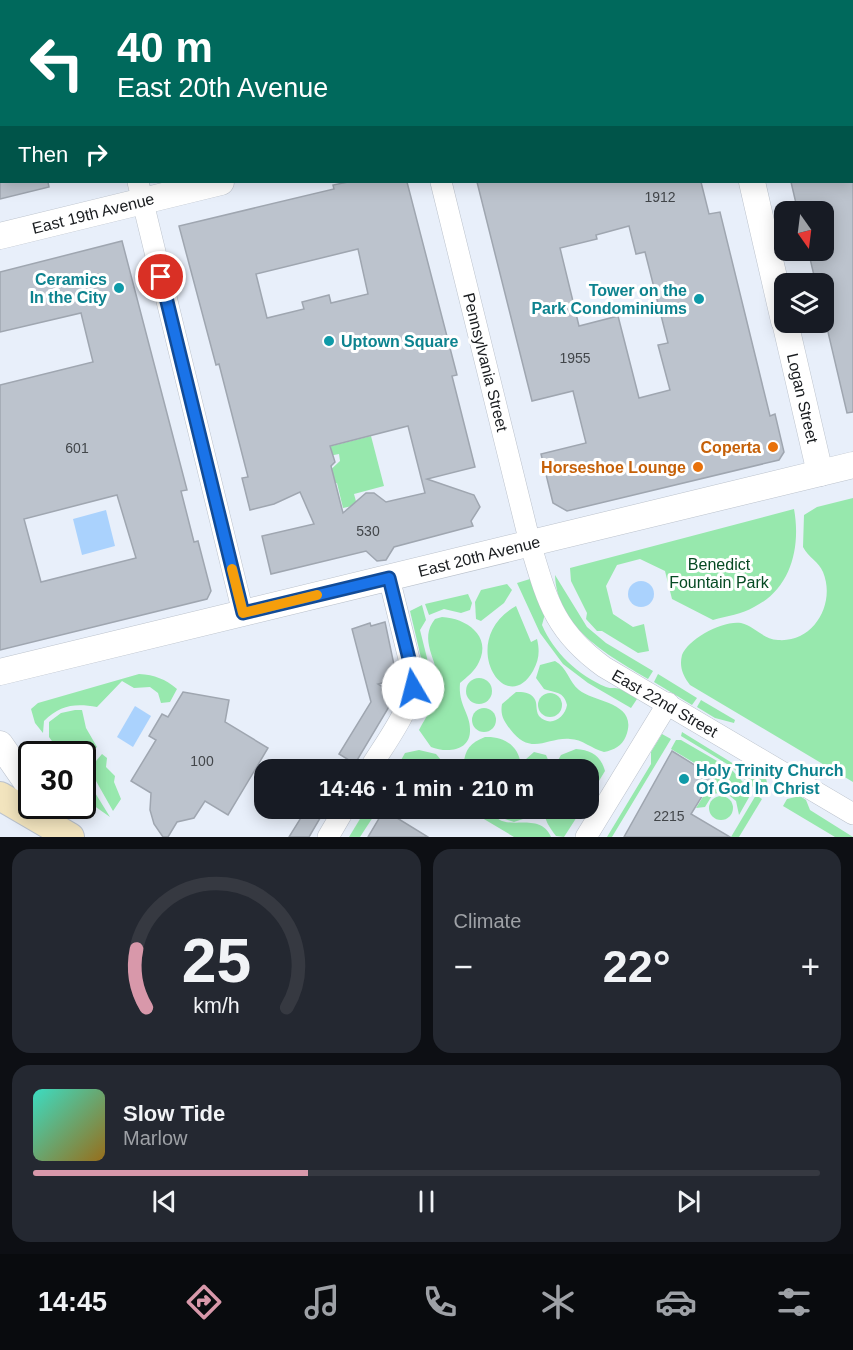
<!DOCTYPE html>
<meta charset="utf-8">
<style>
body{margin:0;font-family:Arial,sans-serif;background:#242831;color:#f1f3f6;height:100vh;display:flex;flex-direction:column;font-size:22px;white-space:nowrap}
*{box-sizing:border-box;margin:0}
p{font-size:20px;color:#9ea1a6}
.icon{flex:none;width:33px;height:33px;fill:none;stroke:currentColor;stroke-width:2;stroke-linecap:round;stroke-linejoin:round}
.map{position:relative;height:837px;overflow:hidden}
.sheet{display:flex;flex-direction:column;gap:12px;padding:12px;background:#0d0f14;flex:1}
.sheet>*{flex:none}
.guide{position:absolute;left:0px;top:0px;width:854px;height:183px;box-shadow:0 3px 15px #0003;background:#00695c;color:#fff;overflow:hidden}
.needle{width:39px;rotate:166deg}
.fabs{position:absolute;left:774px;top:201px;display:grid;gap:12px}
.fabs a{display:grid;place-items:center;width:60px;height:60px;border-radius:12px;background:#171b24;box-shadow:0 3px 15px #0003;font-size:30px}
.speed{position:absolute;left:18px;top:741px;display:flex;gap:12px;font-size:30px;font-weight:700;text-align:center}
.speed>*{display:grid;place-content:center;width:78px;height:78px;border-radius:50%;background:#171b24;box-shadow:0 3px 15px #0003;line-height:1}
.speed .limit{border:3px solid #111;border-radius:9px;background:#fff;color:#111}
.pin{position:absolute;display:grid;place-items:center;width:51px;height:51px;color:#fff;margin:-26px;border:3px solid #fff;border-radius:50%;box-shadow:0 2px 6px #0007}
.me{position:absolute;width:66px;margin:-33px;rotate:352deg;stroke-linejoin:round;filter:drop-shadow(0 0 4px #0008)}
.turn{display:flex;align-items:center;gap:21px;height:126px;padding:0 18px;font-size:27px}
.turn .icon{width:78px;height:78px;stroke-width:2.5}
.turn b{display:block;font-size:42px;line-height:51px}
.then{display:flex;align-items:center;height:57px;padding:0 18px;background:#0003;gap:12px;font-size:22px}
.big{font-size:45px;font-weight:600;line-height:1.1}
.sheet .widget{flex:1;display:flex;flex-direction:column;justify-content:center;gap:9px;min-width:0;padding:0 21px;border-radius:18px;background:#242831}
.sheet .dial{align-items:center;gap:0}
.dial svg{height:156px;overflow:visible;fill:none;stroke:#363941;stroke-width:7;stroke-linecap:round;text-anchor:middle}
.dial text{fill:#f1f3f6;stroke:none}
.song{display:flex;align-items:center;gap:18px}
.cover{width:72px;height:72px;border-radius:9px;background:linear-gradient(135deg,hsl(170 70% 55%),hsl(40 70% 35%))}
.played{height:6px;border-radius:3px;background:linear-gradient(90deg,#d898aa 35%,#363941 35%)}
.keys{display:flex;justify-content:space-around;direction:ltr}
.heat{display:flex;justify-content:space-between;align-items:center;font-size:33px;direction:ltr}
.sheet .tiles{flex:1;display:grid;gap:12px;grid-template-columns:1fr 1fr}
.widget:last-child{grid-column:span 2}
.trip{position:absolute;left:254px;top:759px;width:345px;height:60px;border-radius:18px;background:#171b24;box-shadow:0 3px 15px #0003;font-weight:600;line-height:60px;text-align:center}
.menu{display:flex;height:96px;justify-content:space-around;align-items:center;background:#090b0e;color:#9ea1a6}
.menu .icon{width:42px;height:42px}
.menu .on{color:#d898aa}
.menu b{font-size:27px;color:#f1f3f6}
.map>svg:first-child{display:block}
.green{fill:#97e8ad}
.water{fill:#aad2fd}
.building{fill:#bcc3cd;stroke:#9fa6b0;stroke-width:1.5;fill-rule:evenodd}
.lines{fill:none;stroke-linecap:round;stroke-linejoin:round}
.minor-casing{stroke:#bbc2cc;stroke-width:22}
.tertiary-casing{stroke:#bbc2cc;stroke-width:27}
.secondary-casing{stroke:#bbc2cc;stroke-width:30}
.minor{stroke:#fff;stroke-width:21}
.tertiary{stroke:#fff;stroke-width:26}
.secondary{stroke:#f2e4be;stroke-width:28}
.route-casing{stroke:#114b97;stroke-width:15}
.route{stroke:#1a73e8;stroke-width:10}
.slow{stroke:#f59e0b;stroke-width:10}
.culture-dot{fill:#0f9aa8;stroke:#fff;stroke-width:2}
.food-dot{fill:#e8710a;stroke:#fff;stroke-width:2}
.labels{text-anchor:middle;stroke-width:6;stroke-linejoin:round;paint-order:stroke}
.number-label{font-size:14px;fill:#42464a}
.street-label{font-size:16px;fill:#191c1f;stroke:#fff}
.culture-label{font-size:16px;font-weight:bold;fill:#0d838f;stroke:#fff;text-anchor:end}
.food-label{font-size:16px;font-weight:bold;fill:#c56008;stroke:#fff;text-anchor:end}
.park-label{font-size:16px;fill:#064a23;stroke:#fff}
</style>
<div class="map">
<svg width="853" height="837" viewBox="0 0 853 837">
<rect width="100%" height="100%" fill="#e8effa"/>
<g class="green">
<polygon points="371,436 384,486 354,494 357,505 343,508 337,483 328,485 325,475 340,461 339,454 318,458 316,450"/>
<path d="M853,498V782L690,685C683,676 679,667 682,655C688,639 723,620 741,623C755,626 762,639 778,640C814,643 836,603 823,572C819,562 808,557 803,547L804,515L817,507Z"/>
<path d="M794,509C801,547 791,589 754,607C742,614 727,616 713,620L672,599L665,571L640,559L617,565L606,586L613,614L633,627L644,624L649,651L638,653L602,631H597L586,619L587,613L571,581L570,568Z"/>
<path d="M555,575L587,627L606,643L653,671L648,679C608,655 557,628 555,575Z"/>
<path d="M530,579L545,614L542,625C554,653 578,675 606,687C611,689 615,687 620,689C626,691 632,695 637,699L631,708L588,683L563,664L540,633L517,583Z"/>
<polygon points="507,584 512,590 504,603 481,621 476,619 475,602 481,590"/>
<polygon points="468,594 472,603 470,610 461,613 444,609 429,615 425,604"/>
<polygon points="422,605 426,620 420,630 433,682 425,675 410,611"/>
<path d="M516,606L531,642L537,639C540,651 539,660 533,671C505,720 456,640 516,606Z"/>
<path d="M442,617C466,618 492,636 479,662C475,671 467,677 460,683C458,705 470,713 470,729C471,752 446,753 431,747L419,730C427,715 438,700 438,682C438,660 418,640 435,619Z"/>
<path d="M555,661C567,667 569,682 579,690C595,703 639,702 626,736C622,746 614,750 604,752C592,749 582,739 570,739C547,737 531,757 510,729C504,721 500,715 502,704L516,692C522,692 530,692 534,698C538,703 535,710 539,716C550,728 565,718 567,705C564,691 555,693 544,689L536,678L540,665Z"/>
<path d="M139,674C155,675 165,679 177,689L170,702L161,703L158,693L150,687L134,688L122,681L97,707C75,703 60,705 44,721L43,733L35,723L31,709L38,703Z"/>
<polygon points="658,674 697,698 692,705 654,682"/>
<circle cx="479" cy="691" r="13"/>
<circle cx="550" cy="705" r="12"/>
<polygon points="701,700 735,720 734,723 715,718 697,707"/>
<circle cx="484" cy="720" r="12"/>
<polygon points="75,710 82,710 86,728 97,747 88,754 77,749 57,748 49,737 49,722 61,713"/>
<polygon points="682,732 742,769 765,774 768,787 764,794 750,785 732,767 681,736"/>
<polygon points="662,734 671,739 612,837 607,837 651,764 651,752"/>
<path d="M485,737C506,736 521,748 521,769H464C463,752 469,743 485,737Z"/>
<polygon points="676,740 681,740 731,769 752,792 739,815 736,801 725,792 713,794 705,807 696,808 716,776 671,749"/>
<path d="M576,749C591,750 601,756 605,771L588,799V770L553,769L561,755Z"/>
<polygon points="419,750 436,754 441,760 441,769 396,769 405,753"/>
<polygon points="534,752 546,755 549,762 549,769 526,769 525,760"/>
<polygon points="102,754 107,758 106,767 115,776 114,782 121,799 113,811 96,781 96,761"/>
<polygon points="83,757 90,763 89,783 110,817 83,798"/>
<polygon points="756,795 762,799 739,837 731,837"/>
<circle cx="721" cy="808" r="12"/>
<polygon points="800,796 806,800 810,810 853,837 835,837 783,806 787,799"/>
<polygon points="366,809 375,814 360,837 349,837"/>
<path d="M467,809H493C498,837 539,808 551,837H514Z"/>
<polygon points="499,809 499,808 529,809 523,819 514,822 505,819"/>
<path d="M545,809V808L582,809L564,837L556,836C550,828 543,819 545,809Z"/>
</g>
<g class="water">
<polygon points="106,510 115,546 82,555 73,519"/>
<circle cx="641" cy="594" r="13"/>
<polygon points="135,706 151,716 133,747 117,737"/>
</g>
<g class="building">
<polygon points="0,182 48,182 49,187 0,199"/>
<path d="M348,182H407L457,375L452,376L475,467L427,479L474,495L480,507L471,521L473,526L394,547L386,560L377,561L366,551L271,574L262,536L314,524L300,492L274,504L250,510L242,478L248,477L219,364L216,365L179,226L334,189L333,185ZM358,249L368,294L331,303L329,295L302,302L304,309L267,318L256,274ZM408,426L425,493L386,502L374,493H366L343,513L331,466L335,462L330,446Z"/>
<path d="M477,182H701L709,214L720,212L770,416L775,414L784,452L779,460L567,511L553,503L541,454L586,443L573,391L532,401ZM629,226L636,254L645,252L668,343L658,345L670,390L639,398L618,316L579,326L560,248L597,239L596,235Z"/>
<polygon points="791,182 853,182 853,412 847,413 824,315 824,284 816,284 808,250 824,250 824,212 798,212"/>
<path d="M122,241L187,490L181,491L194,542L198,541L211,591L207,599L0,650V385L93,362L81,313L0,332V272ZM117,495L136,558L41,582L24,519Z"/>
<polygon points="385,622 397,679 378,684 396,695 356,762 352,762 339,754 371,702 352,629 370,623 371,626"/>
<polygon points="183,692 229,700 225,722 268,748 228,815 205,801 194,818 177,822 168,837 163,837 154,824 150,810 151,793 131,781 156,740 149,736 162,714 168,717"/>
<polygon points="672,751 714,777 691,814 730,837 624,837"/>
<polygon points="307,808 326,808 309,837 289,837"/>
<polygon points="384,810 428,837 368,837"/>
</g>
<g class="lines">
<g class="minor-casing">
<g id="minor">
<polyline points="92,0 93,2"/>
<polyline points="396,0 396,2"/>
<polyline points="138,182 243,613"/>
<path d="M441,182L530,543C547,600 554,631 604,667L853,814"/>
<path d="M369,770C384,744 416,705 413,675L389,578"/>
<polyline points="328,837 345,808"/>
<polyline points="586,837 668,703"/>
</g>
</g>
<g class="tertiary-casing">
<g id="tertiary">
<polyline points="708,0 709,2"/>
<polyline points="852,24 853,24"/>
<polyline points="752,182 784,321"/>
<polyline points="0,236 221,182"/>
<polyline points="785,322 820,473"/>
<polyline points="0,672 853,465"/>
<polyline points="0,744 32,790"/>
</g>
</g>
<g class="secondary-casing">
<polyline id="secondary" points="0,796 70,837"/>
</g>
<use href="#minor" class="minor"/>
<use href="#tertiary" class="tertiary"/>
<use href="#secondary" class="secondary"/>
</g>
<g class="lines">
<g class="route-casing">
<polyline id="route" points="161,277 243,613 389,578 413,675 413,688"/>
</g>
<use href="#route" class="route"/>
<polyline class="slow" points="232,569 243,613 317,595"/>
</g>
<g class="culture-dot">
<circle cx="119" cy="288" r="6"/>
<circle cx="699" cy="299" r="6"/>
<circle cx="329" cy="341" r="6"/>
<circle cx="684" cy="779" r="6"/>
</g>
<g class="food-dot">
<circle cx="773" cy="447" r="6"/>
<circle cx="698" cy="467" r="6"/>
</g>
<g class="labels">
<g class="number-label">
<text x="660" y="202">1912</text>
<text x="575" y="363">1955</text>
<text x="77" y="453">601</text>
<text x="368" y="536">530</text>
<text x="202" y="766">100</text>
<text x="669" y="821">2215</text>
</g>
<g class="street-label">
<text transform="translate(93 213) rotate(-14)" y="6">East 19th Avenue</text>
<text transform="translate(486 362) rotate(76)" y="6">Pennsylvania Street</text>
<text transform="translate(803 398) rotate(77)" y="6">Logan Street</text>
<text transform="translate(479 556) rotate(-14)" y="6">East 20th Avenue</text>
<text transform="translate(665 703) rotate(30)" y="6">East 22nd Street</text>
</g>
<g class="culture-label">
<text x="107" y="285">Ceramics<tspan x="107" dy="18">In the City</tspan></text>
<text x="687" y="296">Tower on the<tspan x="687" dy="18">Park Condominiums</tspan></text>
<text x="341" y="347" text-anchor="start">Uptown Square</text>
<text x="696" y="776" text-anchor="start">Holy Trinity Church<tspan x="696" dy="18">Of God In Christ</tspan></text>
</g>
<g class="food-label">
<text x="761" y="453">Coperta</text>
<text x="686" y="473">Horseshoe Lounge</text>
</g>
<g class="park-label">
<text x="719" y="570">Benedict<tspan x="719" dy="18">Fountain Park</tspan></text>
</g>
</g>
</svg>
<div class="fabs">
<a><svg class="needle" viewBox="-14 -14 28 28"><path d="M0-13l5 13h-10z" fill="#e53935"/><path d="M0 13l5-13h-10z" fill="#9ea1a6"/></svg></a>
<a><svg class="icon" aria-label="layers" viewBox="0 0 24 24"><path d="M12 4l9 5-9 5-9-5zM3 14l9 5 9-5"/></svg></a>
</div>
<div class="speed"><div class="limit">30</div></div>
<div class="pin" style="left:161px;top:277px;background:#d93025"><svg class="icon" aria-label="arrive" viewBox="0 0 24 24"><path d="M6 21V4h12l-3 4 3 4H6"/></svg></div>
<svg class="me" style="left:413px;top:688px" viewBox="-20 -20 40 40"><circle r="19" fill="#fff"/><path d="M0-13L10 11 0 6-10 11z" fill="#1a73e8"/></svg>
<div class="trip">14:46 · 1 min · 210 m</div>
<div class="guide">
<div class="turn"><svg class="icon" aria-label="left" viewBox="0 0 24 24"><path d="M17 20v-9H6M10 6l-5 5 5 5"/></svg><div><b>40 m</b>East 20th Avenue</div></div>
<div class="then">Then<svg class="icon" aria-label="right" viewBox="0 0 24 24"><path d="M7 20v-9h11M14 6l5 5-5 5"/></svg></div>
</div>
</div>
<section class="sheet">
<div class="tiles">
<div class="widget dial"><svg viewBox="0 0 100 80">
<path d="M14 69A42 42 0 1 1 86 69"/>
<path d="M14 69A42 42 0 0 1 9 39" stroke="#d898aa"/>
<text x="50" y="56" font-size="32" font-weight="700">25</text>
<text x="50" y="72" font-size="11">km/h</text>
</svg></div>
<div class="widget"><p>Climate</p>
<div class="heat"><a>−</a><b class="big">22°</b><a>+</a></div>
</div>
<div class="widget">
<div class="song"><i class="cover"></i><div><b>Slow Tide</b><p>Marlow</p></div></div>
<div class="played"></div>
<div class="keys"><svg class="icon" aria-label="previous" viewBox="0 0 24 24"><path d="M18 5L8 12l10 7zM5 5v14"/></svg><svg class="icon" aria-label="pause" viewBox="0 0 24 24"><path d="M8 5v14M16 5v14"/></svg><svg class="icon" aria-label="next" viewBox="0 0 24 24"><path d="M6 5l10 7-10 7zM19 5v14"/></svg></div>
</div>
</div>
</section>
<nav class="menu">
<b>14:45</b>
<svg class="icon on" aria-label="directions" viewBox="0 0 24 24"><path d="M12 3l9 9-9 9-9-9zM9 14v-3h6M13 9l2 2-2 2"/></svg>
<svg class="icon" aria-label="music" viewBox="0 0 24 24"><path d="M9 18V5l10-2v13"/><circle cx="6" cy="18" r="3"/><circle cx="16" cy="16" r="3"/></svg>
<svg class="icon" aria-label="phone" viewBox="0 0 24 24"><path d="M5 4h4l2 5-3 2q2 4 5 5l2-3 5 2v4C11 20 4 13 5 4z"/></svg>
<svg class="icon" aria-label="climate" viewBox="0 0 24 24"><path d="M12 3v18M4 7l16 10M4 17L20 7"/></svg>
<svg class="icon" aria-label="car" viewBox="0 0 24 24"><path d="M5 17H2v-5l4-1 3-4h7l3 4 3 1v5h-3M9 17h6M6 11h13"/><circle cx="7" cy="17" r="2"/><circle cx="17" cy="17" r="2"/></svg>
<svg class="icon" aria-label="filters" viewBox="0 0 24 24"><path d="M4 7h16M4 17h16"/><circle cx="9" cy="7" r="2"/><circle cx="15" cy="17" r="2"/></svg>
</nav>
